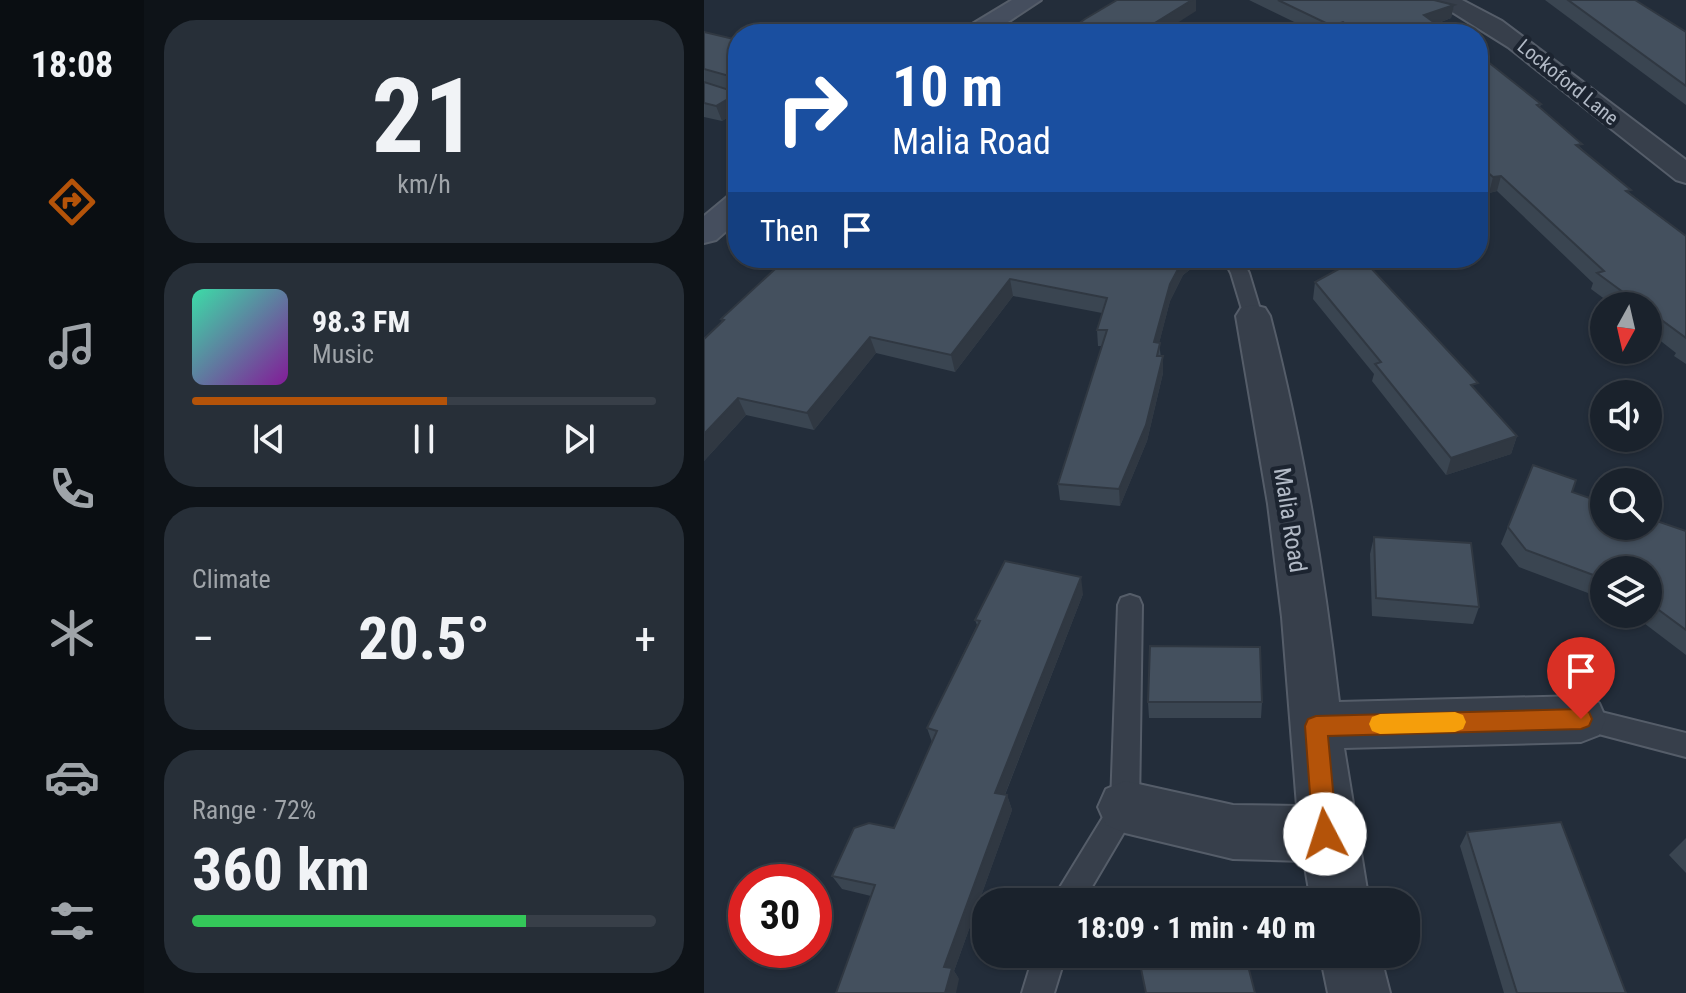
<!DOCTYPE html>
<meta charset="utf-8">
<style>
body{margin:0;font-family:"Roboto Condensed",sans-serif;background:#272f38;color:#f1f3f6;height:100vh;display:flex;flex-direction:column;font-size:30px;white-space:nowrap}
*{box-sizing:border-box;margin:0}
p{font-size:26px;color:#9fa4a9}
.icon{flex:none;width:44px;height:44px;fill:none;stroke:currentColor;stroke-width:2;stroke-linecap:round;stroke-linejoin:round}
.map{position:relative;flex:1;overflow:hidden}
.details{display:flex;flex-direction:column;gap:20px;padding:20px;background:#0e1318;width:560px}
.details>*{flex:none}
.banner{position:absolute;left:24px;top:24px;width:760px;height:244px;border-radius:32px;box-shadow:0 2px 6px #0004,0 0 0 2px #383f48;background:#1a4fa0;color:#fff;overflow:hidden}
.needle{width:52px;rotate:188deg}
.tools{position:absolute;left:886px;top:292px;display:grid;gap:16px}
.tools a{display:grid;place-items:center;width:72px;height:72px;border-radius:50%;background:#1a222c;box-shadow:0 2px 6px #0004,0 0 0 2px #383f48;font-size:40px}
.speed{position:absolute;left:24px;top:864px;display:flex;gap:16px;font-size:40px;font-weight:700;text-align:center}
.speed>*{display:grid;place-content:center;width:104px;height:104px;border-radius:50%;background:#1a222c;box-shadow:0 2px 6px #0004,0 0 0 2px #383f48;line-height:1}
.speed .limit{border:12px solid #d22;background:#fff;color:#111}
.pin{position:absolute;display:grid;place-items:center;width:68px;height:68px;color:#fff;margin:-82px -34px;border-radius:50% 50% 50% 0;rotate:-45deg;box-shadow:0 0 8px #0007}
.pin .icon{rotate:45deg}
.me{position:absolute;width:88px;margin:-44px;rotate:355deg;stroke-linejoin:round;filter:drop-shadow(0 0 6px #0008)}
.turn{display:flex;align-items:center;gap:28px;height:168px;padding:0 32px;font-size:36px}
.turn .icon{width:104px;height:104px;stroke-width:2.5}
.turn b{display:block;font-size:56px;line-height:68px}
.then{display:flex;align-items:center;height:76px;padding:0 32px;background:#0003;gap:16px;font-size:30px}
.big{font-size:60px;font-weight:700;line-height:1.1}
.details .card{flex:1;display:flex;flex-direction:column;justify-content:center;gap:12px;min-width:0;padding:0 28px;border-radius:32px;background:#272f38}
.details .dial{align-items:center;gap:0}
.dial b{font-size:104px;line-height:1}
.song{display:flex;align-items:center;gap:24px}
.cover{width:96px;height:96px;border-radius:12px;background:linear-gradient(135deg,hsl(160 70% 55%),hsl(290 70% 35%))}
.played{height:8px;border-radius:4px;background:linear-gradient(90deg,#b45309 55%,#383f48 55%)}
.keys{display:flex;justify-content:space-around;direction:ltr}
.heat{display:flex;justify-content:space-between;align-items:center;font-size:44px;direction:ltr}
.charge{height:12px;border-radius:6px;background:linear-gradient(90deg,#34c759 72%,#383f48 0)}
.trip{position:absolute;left:268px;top:888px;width:448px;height:80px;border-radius:32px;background:#1a222c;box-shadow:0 2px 6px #0004,0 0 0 2px #383f48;font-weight:700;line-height:80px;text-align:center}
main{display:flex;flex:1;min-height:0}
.menu{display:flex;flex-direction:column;width:144px;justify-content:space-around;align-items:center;background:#0a0e12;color:#9fa4a9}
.menu .icon{width:56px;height:56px}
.menu .active{color:#b45309}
.menu b{font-size:36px;color:#f1f3f6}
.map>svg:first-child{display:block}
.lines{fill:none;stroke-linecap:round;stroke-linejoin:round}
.service-casing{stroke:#555d69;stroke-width:4}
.minor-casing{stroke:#555d69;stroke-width:4}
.secondary-casing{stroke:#555d69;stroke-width:4}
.service{fill:#373f4b;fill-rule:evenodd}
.minor{fill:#373f4b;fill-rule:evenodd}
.secondary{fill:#454e5e;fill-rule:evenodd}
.wall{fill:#3a4551}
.shaded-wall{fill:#303842}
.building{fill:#44505e;stroke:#303842;stroke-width:2}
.route{fill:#b45309;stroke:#753606;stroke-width:2}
.slow{fill:#f59e0b}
.labels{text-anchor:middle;stroke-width:8;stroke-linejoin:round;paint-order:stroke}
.far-street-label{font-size:20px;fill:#b2bac6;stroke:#1c2430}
.street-label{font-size:24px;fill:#b2bac6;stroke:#1c2430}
</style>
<main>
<nav class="menu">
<b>18:08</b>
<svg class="icon active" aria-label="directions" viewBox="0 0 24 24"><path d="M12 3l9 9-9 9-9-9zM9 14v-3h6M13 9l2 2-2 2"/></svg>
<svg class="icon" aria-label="music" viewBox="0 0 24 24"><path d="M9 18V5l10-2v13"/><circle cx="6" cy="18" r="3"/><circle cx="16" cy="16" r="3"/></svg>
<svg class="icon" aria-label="phone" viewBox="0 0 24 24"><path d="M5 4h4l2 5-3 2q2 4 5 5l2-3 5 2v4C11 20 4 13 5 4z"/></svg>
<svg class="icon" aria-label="climate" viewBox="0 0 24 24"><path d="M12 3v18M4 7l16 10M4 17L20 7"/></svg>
<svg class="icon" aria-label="car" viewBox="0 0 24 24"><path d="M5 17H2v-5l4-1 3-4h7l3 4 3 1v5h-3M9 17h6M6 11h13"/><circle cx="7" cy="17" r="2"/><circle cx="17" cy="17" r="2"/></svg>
<svg class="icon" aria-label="filters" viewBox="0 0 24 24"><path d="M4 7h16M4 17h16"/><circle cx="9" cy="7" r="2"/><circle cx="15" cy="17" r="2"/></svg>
</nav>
<section class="details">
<div class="card dial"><b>21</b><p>km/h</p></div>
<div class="card">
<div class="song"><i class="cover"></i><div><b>98.3 FM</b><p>Music</p></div></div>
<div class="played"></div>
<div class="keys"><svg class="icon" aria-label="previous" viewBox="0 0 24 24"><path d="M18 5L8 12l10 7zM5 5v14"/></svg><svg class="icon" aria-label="pause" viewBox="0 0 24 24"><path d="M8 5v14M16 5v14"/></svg><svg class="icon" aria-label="next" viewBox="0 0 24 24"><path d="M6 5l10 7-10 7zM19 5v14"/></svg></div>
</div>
<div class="card"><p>Climate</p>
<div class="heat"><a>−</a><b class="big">20.5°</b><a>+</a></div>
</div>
<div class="card"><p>Range · 72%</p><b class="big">360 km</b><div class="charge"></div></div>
</section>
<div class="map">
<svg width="982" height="993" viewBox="0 0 982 993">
<rect width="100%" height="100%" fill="#232d3a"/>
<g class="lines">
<g class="service-casing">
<g id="service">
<polygon points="519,258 537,258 545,273 558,316 555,320 549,322 540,316 527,273"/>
<polygon points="426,595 435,598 438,605 435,807 379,902 347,902 407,804 414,605 417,598"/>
<polygon points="877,707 982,733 982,757 868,727 864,719 868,711"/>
<polygon points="330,954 362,954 350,993 318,993"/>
</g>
</g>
<g class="minor-casing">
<g id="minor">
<polygon points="729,0 758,0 798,21 982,160 982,183 972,180 804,47"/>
<path d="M549,305L561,308L566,316C599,443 620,572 635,702L877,696L895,703L902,719L895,735L877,742L640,748L665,902H607L600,861L529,859L421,833L402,825L394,807L402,789L421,781L529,805L593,806L578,617L564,504L532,316L537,308Z"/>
<polygon points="616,954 676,954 686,993 624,993"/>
</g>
</g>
<g class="secondary-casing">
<g id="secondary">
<polygon points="308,0 337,0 286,34 257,34 260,29"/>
<polygon points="34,194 34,221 12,240 0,243 0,216 23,197"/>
</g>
</g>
<use href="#service" class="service"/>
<use href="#minor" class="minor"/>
<use href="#secondary" class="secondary"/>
</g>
<g class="wall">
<polygon points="545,0 730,0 750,5 747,18 732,24 746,34 615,34"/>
<polygon points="841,0 931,0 982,32 982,105"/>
<polygon points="0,32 34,40 34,111 18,121 0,117"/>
<polygon points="774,54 837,104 836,107 877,148 926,193 982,236 982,364 970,356 972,353 944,331 944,306 910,306 887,289 889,283 793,191 785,193 774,183"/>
<polygon points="83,258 501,258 479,275 466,301 455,343 459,373 443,441 416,506 356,500 354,484 398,346 394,346 393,330 398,313 309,296 251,372 172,353 110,430 42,415 0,461 0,339 18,321 17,319"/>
<polygon points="564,258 587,258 582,265"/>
<polygon points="611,282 772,391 813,436 807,454 742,475 668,381 670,374 609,299"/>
<polygon points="829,465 868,492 982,531 982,655 928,614 944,614 944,570 900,570 900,599 815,567 797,544"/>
<polygon points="670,537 775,607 769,624 668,616 666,554"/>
<polygon points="379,594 301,795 303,795 308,810 250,971 255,979 167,896 138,889 128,876 190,828 228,742 223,728 273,625 271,620"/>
<polygon points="444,702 558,702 557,718 445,718"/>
<polygon points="763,832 922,993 800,993 756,846"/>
<polygon points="982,838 982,873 965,855"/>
</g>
<g class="shaded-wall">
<polygon points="488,0 492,0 492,11 456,34 433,34"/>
<polygon points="750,5 747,18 718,29 720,15"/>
<polygon points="639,22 638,34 627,34 628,26"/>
<polygon points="34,93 34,111 18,121 12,106"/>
<polygon points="797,176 793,191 785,193 789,177"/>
<polygon points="480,258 501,258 479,275 466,301 451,359 450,342 466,284"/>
<polygon points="306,279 309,296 251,372 247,355"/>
<polygon points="166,337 172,353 110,430 103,413"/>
<polygon points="459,356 459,373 443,441 416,506 415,489"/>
<polygon points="34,398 42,415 0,461 0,434"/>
<polygon points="813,436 807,454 742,475 747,458"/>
<polygon points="377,577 379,594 296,807 291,793"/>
<polygon points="303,795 308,810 250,971 255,979 252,993 241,993 240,967"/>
</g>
<g class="building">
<polygon points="413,0 488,0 433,34 360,34 381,19"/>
<polygon points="574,0 730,0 750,5 720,15 746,34 655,34 639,22 628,26"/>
<polygon points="864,0 931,0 982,32 982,86"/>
<polygon points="0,32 34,40 34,93 12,106 0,103 0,82 28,91 32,88 29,77 0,69"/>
<polygon points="774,54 837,104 833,105 878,144 872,145 927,190 922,191 982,236 982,338 944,310 944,306 938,306 893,273 900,271 797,176 789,177 774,164"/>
<polygon points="83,258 480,258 466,284 450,342 456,343 453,356 459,356 442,425 415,489 354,484 403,330 393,330 403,298 306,279 247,355 166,337 103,413 34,398 0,434 0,339 20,320 17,319"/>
<polygon points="653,259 666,267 774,383 767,385 813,436 747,458 671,364 677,362 611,282"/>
<polygon points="829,465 872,480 868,492 900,503 900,526 944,526 944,518 982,531 982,630 944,602 944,570 900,570 900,579 822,550 804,527"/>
<polygon points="670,537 767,543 775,607 672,598"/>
<polygon points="301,561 377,577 291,793 303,795 240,967 248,968 241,993 132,993 171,885 128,876 150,828 165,823 190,828 233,731 223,728 276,621 271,620"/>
<polygon points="446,646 556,647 558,702 444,702"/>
<polygon points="857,822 922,993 813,993 763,832"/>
<polygon points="525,895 526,902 500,902"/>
<polygon points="434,954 541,954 551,993 442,993"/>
</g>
<polygon class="route" points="877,709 885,712 888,719 885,726 877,729 624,736 633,834 630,842 621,846 613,842 609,834 601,726 604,719 612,716"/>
<polygon class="slow" points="751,712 759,715 762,722 759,729 751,732 676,734 668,731 665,724 668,717 676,714"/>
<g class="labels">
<g class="far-street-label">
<text transform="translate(864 82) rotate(39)" y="7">Lockoford Lane</text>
</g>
<g class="street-label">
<text transform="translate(586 520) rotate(81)" y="8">Malia Road</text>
</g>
</g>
</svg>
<div class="tools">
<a><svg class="needle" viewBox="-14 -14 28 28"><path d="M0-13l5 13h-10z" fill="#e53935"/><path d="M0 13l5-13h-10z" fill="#9fa4a9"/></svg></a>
<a><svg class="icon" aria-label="sound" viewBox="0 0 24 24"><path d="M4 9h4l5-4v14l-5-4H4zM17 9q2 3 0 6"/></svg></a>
<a><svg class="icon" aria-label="search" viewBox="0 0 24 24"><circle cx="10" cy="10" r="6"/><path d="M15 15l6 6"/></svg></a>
<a><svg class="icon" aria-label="layers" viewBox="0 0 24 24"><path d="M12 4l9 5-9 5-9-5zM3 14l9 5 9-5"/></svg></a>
</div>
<div class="speed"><div class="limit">30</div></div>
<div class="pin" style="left:877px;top:719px;background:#d93025"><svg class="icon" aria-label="arrive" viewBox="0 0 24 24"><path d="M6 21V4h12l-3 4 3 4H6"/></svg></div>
<svg class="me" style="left:621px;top:834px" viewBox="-20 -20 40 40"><circle r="19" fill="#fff"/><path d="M0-13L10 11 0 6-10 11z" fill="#b45309"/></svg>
<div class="trip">18:09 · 1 min · 40 m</div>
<div class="banner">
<div class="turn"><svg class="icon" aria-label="right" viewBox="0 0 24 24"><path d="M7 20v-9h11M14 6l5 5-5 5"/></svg><div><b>10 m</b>Malia Road</div></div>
<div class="then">Then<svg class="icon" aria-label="arrive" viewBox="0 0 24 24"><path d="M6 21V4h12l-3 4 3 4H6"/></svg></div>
</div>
</div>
</main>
